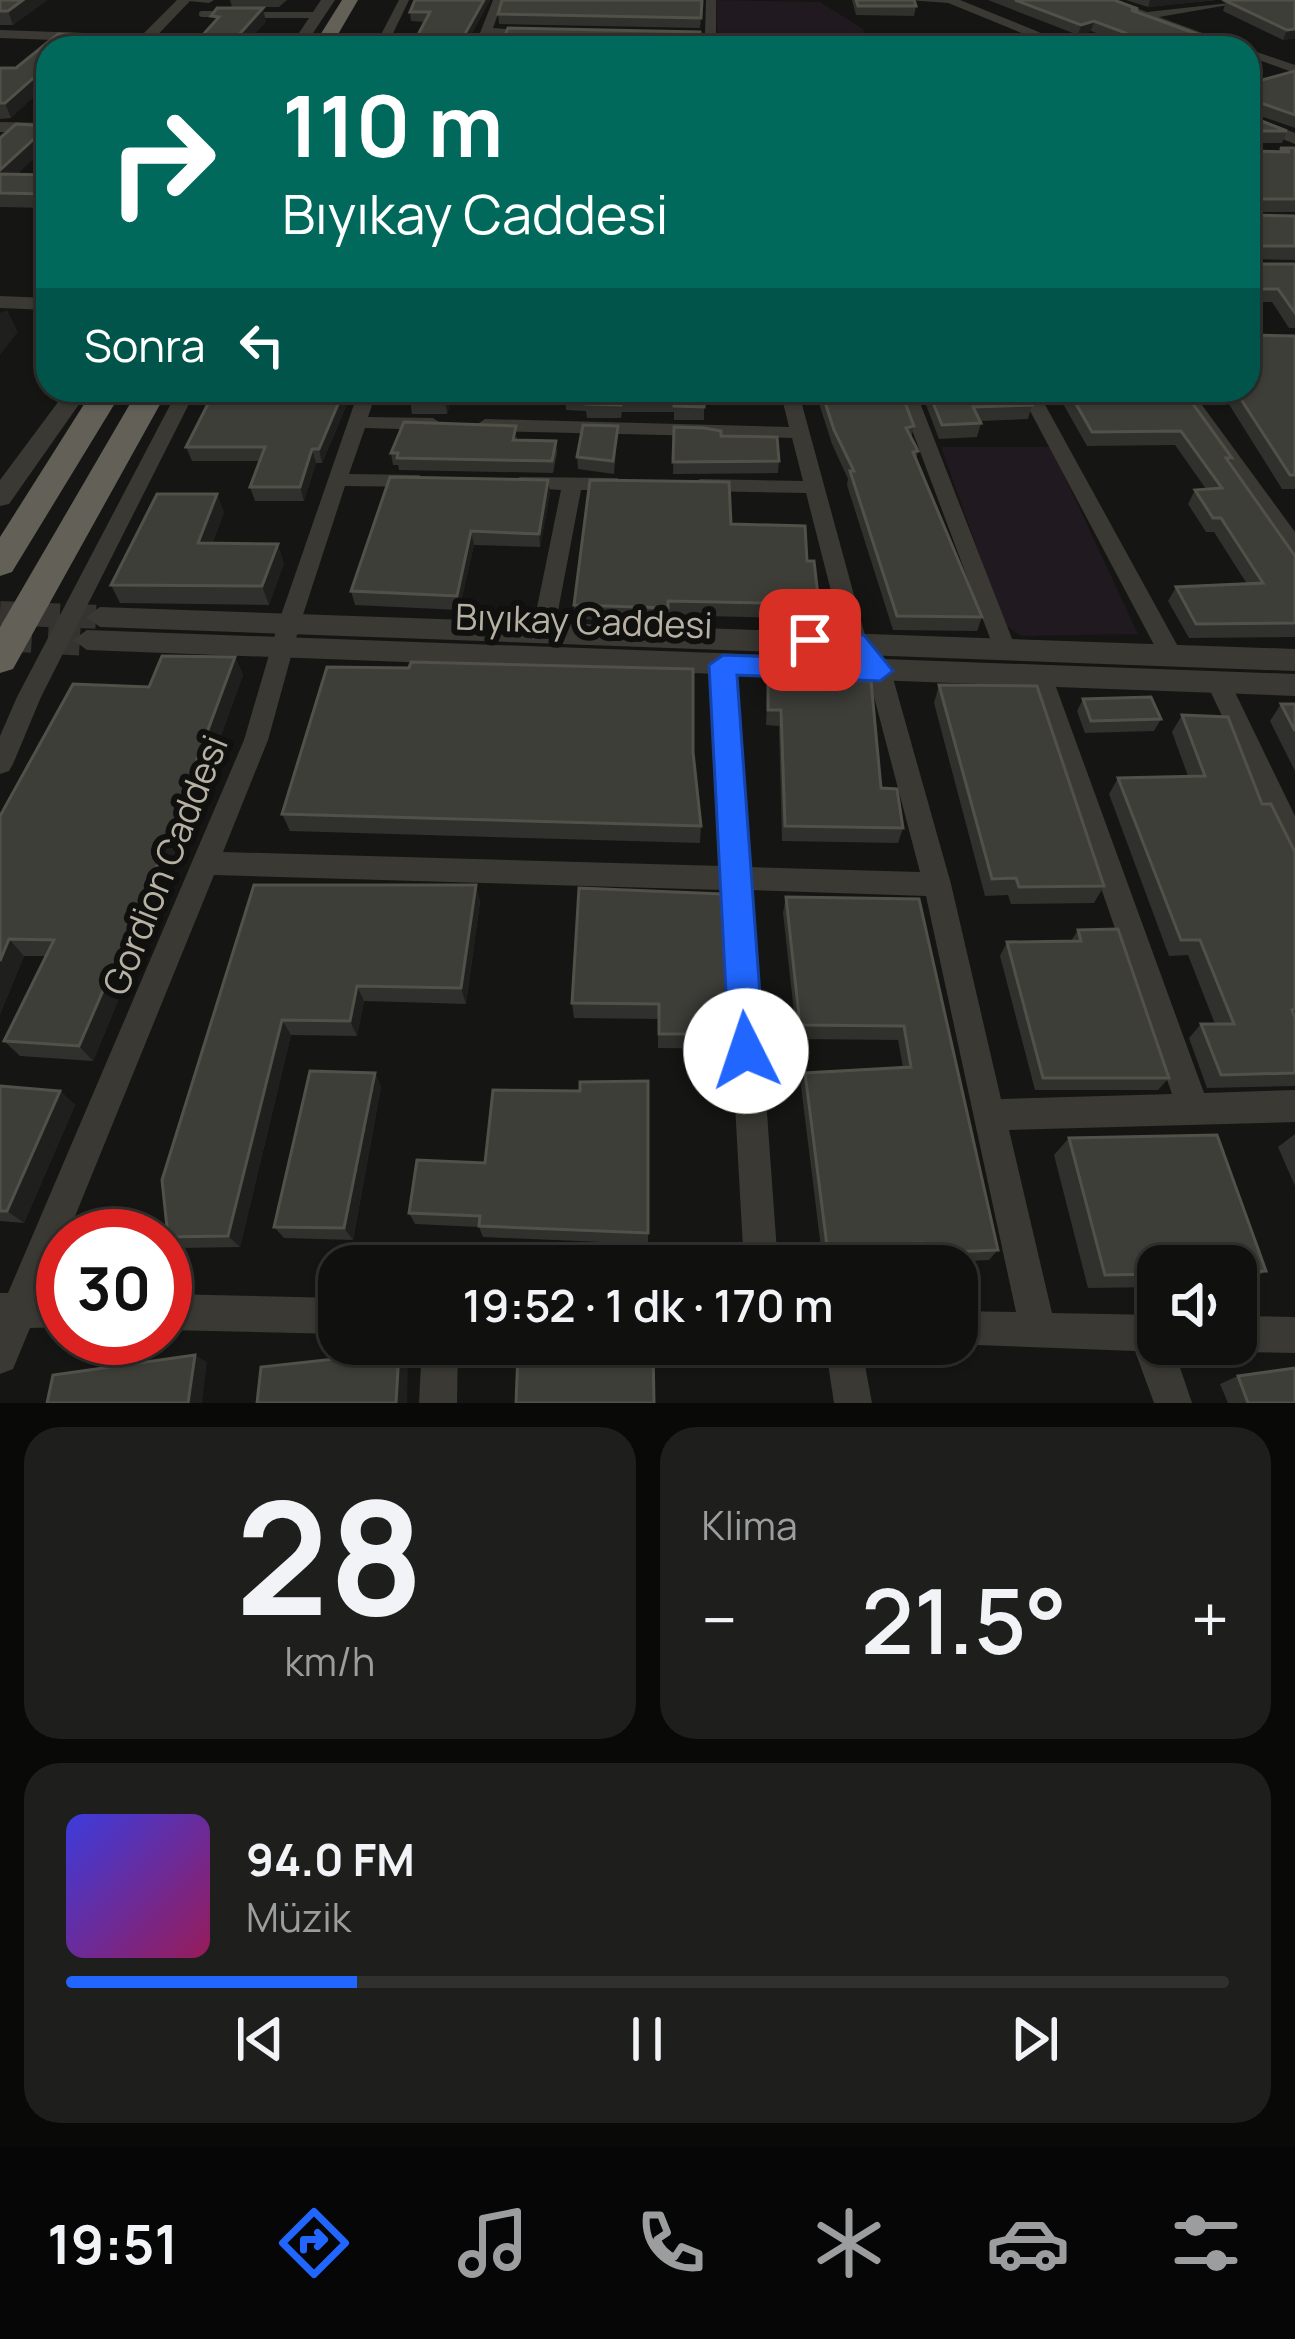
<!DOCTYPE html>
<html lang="tr">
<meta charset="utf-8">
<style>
body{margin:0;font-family:Manrope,sans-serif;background:#1e1e1c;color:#f1f3f6;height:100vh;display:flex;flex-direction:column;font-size:45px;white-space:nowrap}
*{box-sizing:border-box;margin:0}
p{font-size:39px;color:#9c9d9e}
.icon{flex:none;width:66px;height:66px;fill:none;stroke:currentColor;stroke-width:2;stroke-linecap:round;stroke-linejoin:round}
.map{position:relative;height:1403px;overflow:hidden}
.details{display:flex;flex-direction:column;gap:24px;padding:24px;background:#090908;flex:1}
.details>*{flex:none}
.hud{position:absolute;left:36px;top:36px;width:1224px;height:366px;border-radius:36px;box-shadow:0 3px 9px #0004,0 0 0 3px #30302e;background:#00695c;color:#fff;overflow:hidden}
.controls{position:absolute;left:1137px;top:1245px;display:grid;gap:24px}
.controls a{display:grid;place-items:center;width:120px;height:120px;border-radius:24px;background:#10100e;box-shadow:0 3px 9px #0004,0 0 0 3px #30302e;font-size:60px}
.speed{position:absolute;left:36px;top:1209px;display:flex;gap:24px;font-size:60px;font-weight:700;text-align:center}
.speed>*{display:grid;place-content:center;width:156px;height:156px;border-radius:50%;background:#10100e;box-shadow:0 3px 9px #0004,0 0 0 3px #30302e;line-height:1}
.speed .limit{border:18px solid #d22;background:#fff;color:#111}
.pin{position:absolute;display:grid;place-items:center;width:102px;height:102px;color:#fff;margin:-51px;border-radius:24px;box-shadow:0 6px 18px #0006}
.me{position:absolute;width:132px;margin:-66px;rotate:356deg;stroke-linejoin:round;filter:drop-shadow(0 0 9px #0008)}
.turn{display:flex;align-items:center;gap:42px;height:252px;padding:0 48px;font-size:54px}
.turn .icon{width:156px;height:156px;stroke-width:2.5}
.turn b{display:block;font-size:84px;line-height:102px}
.then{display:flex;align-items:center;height:114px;padding:0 48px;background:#0003;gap:24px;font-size:45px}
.big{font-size:90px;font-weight:600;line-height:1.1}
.details .card{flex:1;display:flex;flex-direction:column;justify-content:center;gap:18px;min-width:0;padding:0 42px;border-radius:36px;background:#1e1e1c}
.details .dial{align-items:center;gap:0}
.dial b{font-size:156px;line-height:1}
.song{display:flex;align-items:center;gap:36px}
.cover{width:144px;height:144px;border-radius:18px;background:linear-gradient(135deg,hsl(240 70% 55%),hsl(330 70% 35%))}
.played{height:12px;border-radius:6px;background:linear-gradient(90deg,#2167ff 25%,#30302e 25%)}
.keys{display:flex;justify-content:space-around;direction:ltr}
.heat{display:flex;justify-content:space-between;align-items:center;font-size:66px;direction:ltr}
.details .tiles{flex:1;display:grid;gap:24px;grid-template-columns:1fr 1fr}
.card:last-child{grid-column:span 2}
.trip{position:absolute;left:318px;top:1245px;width:660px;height:120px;border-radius:36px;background:#10100e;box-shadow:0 3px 9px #0004,0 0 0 3px #30302e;font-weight:600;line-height:120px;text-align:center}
.tabs{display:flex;height:192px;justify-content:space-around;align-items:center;background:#060606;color:#9c9d9e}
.tabs .icon{width:84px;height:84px}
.tabs .current{color:#2167ff}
.tabs b{font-size:54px;color:#f1f3f6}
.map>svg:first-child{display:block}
.green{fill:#20191f}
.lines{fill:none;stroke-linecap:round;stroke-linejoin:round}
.tertiary-tunnel-far1{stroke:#353430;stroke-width:24;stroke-dasharray:24 12;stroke-linecap:butt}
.tertiary-tunnel{stroke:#353430;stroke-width:32;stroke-dasharray:32 16;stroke-linecap:butt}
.service{stroke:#3a3933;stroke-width:6}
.minor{fill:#3a3933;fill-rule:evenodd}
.tertiary{fill:#3a3933;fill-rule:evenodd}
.trunk{fill:#626057;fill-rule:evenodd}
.wall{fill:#30302c}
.shaded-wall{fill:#1f1f1d}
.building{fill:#3e3e39;stroke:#515049;stroke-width:3}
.route{fill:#2167ff;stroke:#1543a6;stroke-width:3}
.labels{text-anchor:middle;stroke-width:12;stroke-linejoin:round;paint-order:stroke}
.street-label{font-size:36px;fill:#b6b1a3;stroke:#10100e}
</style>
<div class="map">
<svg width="1295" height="1403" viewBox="0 0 1295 1403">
<rect width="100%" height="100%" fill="#151513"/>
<g class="green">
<polygon points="716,0 820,2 863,29 869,48 718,48"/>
<polygon points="941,447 1051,447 1138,634 1021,636 1004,624"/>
</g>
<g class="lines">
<polyline class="tertiary-tunnel-far1" points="0,613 100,617"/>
<polyline class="tertiary-tunnel" points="0,635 87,640"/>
<g class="service">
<polyline points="202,14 226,14"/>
<polyline points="253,15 318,15"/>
</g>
<g class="minor">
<polygon points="179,0 214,0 209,3"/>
<polygon points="399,0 409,0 386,48 374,48"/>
<polygon points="493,0 503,0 493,28 544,32 538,35 491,34 486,48 474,48"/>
<polygon points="706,0 716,0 716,48 704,48 705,39 664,37 668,32 705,33"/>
<polygon points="907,0 954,0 949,3"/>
<polygon points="1098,0 1113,0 1147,12 1257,0 1159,17 1243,48 1226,48"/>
<polygon points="1248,49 1295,65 1295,73 1248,56"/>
<polygon points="178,390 196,390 41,697 13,764 9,771 0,774 0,736 17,697"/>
<polygon points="359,390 377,390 368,417 433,418 442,424 433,430 365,428 349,474 419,475 429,481 419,487 345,486 300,624 268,740 223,852 722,866 711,665 723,656 735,665 749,867 920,872 868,674 844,642 806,493 700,491 690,485 700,479 803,481 792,438 485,431 476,425 485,419 789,427 780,390 798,390 866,639 891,671 951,884 1001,1099 1172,1094 1028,676 1040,667 1052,676 1204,1093 1295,1090 1295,1122 1009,1130 1052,1313 1158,1315 1158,1344 1172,1344 1192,1403 1154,1403 1135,1351 950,1344 957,1344 957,1311 1016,1312 926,896 751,890 778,1266 744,1266 723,890 214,875 67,1236 63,1236 63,1246 44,1292 63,1291 63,1327 30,1328 13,1369 0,1374 0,1293 8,1293 244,740 278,624"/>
<polygon points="897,390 915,390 1016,649 1013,655 1005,657 994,649"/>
<polygon points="1019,390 1037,390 1181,652 1177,658 1161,658"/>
<polygon points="1173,390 1191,390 1295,532 1295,554 1288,552"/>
<polygon points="520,477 617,478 627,484 617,490 581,490 554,632 543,640 532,632 561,490 513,487 510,483"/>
<polygon points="1218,673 1230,682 1295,816 1295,855 1286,852 1206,682"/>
<polygon points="165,1294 339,1298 339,1334 165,1330"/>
<polygon points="1236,1316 1295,1317 1295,1353 1236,1352 1223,1347 1222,1344 1236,1344"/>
<polygon points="422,1344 458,1344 457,1403 419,1403"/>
<polygon points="825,1344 861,1344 872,1403 834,1403"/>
</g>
<g class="tertiary">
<polygon points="177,0 191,0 145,48 130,48 134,43 0,38 0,30 142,35"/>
<polygon points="321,0 335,0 303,48 289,48"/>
<polygon points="941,0 960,0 1078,48 1058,48"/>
<polygon points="1248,114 1295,133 1295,144 1248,125"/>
<polygon points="0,122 48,123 48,133 0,132"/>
<polygon points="0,296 48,298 48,310 0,308"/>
<polygon points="67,390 89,390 9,504 0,506 0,480"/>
<polygon points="100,607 1295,649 1295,671 100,627 86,617"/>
<polygon points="87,630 1295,674 1295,696 87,650 73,640"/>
</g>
<g class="trunk">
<polygon points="342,0 358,0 330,48 312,48"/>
<polygon points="93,390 123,390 12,572 0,576 0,537"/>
<polygon points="138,390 168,390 13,669 0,673 0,627"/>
</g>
</g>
<g class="wall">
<polygon points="0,0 47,0 13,25 0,25"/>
<polygon points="230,0 287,0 279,7 232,7"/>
<polygon points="490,0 464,48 411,48 425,22 411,21 410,12"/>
<polygon points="703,0 700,28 499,24 498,14"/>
<polygon points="852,0 914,0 916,6 914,16 856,15"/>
<polygon points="988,0 1114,0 1138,9 1137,12 1219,42 1217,48 1135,48 1091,31 1078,35"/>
<polygon points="1126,0 1216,0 1148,7"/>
<polygon points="1295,0 1295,38 1283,40 1223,11 1226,1"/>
<polygon points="48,48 11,118 0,119 0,68 16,68"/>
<polygon points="1295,71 1295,128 1249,112 1249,116 1287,131 1282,143 1248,143 1248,89 1251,83"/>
<polygon points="0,138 48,145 17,174 48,175 48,208 0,207"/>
<polygon points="1280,148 1295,148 1295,212 1253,212 1253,215 1295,216 1295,260 1252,259 1254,264 1295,264 1295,328 1289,328 1272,302 1248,302 1248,151 1279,152"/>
<polygon points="1253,335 1295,336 1295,489 1282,489 1220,390 1248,390"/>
<polygon points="215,390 353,390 322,463 316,463 304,501 255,501 250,487 260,461 192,461 186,447"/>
<polygon points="413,390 454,390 447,414 412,414 410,400"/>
<polygon points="704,390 704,420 674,420 674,412 622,412 621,418 587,418 586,411 566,410 565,396"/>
<polygon points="816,390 900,390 914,426 911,438 918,451 916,460 982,617 977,631 893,630 847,485 848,479 832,444 816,394"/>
<polygon points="924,390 1025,390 1032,405 1028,419 980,421 981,423 977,437 939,439 923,397"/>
<polygon points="1041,390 1183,390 1232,458 1230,463 1295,556 1295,637 1189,638 1168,601 1176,587 1247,584 1214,532 1206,532 1188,504 1195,490 1206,489 1175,445 1087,446 1058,395 1045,395"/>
<polygon points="618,426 614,474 578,469 577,457"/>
<polygon points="674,427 721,436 779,461 778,473 673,474"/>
<polygon points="517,437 517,440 556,441 557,453 553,473 399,470 398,465 393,465 391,453"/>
<polygon points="550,493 540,547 474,545 459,610 355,605 351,591"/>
<polygon points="224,512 212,544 284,563 269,605 120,603 111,585"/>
<polygon points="731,524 807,561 819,604 816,619 668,615 668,622 575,619 574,605"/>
<polygon points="235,657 243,675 170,875 93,1061 20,1056 4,1041 46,956 24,956 0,1014 0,816 149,687"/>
<polygon points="768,676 881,788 903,828 898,843 782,841 779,726 766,725"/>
<polygon points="939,685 1104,886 1094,903 1011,904 1008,895 985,896 934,703"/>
<polygon points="1083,699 1161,719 1154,731 1085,733 1077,711"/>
<polygon points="1281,704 1295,704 1295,771 1270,721"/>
<polygon points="1182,715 1262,804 1295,852 1295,1086 1207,1088 1189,1038 1201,1024 1215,1024 1188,955 1169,956 1109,794 1118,778 1188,776 1172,732"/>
<polygon points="693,752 701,826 700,843 290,831 282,814"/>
<polygon points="254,885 476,885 480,902 466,1004 364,1001 357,1036 291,1035 240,1247 181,1248 168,1237"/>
<polygon points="721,894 729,1034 727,1049 658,1048 658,1019 574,1018 572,1003"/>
<polygon points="786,897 919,899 998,1250 989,1260 917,1263 915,1253 822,1256 801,1086 805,1073 903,1067 898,1040 797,1039 783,913"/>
<polygon points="1078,930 1169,1078 1158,1090 1035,1090 1000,956 1007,942 1071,941"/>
<polygon points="375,1073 381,1087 353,1240 284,1238 274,1227"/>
<polygon points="648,1081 648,1244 483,1237 479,1227 415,1224 409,1213 485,1163 580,1091"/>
<polygon points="0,1086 60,1091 75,1105 24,1223 0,1221"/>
<polygon points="1295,1134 1295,1186 1278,1147"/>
<polygon points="1069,1138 1266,1271 1243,1285 1236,1285 1236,1266 1158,1266 1158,1287 1088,1288 1054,1155"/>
<polygon points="1238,1376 1295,1403 1228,1403 1220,1384"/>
</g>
<g class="shaded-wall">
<polygon points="23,0 47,0 13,25 8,11"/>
<polygon points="484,0 490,0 464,48 457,48"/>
<polygon points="1150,0 1216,0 1148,7"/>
<polygon points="263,8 266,22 243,48 227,48"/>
<polygon points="1094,21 1091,31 1078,35 1081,25"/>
<polygon points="1295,29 1295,38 1283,40 1287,30"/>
<polygon points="101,35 106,48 86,48"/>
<polygon points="1219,42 1217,48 1176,48"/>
<polygon points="48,65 48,84 11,118 5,103"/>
<polygon points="48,126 48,145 2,188 0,170"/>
<polygon points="7,310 18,332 0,355 0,313"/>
<polygon points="344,390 353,390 322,463 319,449"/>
<polygon points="448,390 454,390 447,414 445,401"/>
<polygon points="312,449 316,463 304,501 300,487"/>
<polygon points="548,480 550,493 540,547 539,534"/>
<polygon points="217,494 224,512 205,562 198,543"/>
<polygon points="471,531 474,545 459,610 457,596"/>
<polygon points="278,544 284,563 269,605 262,586"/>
<polygon points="235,657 243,675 170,875 93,1061 79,1046"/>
<polygon points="476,885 480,902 466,1004 461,988"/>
<polygon points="9,939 24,956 0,1014 0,961"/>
<polygon points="357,986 364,1001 357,1036 350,1021"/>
<polygon points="282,1020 291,1035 240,1247 228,1236"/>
<polygon points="375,1073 381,1087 353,1240 344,1228"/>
<polygon points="60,1091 75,1105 24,1223 7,1211"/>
<polygon points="399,1352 408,1363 407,1403 396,1403"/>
<polygon points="195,1355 207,1362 202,1403 188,1403"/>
</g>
<g class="building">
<polygon points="0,0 23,0 8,11 0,11"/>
<polygon points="415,0 484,0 457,48 411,48 430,12 410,12"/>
<polygon points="502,0 702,0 701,18 498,14"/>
<polygon points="856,0 914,0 916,6 858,6"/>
<polygon points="1015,0 1114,0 1138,9 1131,10 1219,42 1165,48 1094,21 1081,25"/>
<polygon points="1231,0 1295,0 1295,29 1287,30 1226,1"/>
<polygon points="217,8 263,8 227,48 191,48 219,17 211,16"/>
<polygon points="508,28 700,32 701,48 500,48"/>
<polygon points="58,34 101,35 86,48 48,48 48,65 5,103 0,103 0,68 16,68"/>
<polygon points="927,35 931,48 905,48 902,38"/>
<polygon points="861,41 868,48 815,48 813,46"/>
<polygon points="1295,71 1295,115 1250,99 1249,116 1287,131 1253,131 1248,135 1248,89 1257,86 1251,83"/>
<polygon points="16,124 48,126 0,170 0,138"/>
<polygon points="1280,148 1295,148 1295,199 1250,199 1253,215 1295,216 1295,246 1254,246 1249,250 1254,264 1295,264 1295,313 1278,289 1248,289 1248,151 1290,152"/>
<polygon points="0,174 48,175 48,194 0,193"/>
<polygon points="1248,326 1253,335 1295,336 1295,475 1290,475 1235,390 1248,390"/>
<polygon points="215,390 344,390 319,449 312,449 300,487 250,487 265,447 186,447"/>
<polygon points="413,390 448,390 445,401 410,400"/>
<polygon points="566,390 704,390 704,407 674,406 674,399 621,398 621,405 586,404 587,397 565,396"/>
<polygon points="821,390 900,390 914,426 906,428 918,451 913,452 982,617 897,616 850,471 854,471 834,430"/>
<polygon points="928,390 1025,390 1032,405 973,407 981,423 942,425"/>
<polygon points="1068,390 1183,390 1232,458 1226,458 1295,556 1295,623 1196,624 1176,587 1263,583 1221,518 1213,518 1195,490 1222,488 1181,431 1092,432"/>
<polygon points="404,422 516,426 513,440 556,441 552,461 397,458 398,453 391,453"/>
<polygon points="583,425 618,426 613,461 577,457"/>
<polygon points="674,427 704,428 721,431 721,436 777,437 779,461 673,462"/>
<polygon points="390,477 548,480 539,534 471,531 457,596 351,591"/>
<polygon points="590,480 729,482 731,524 805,526 807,561 814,561 819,604 668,601 668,608 574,605"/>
<polygon points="157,494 217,494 198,543 278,544 262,586 111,585"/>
<polygon points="162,656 235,657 160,859 79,1046 4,1041 54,940 9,939 0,961 0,816 73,684 149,687"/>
<polygon points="411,662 693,669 693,752 701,826 282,814 327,667 409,668"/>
<polygon points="768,676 871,681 881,788 897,789 903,828 785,826 781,710 768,710"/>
<polygon points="939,685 1037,686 1104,886 1019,887 1016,878 992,879"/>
<polygon points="1151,697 1161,719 1091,721 1083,699"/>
<polygon points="1281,704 1295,704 1295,731"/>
<polygon points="1182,715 1228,717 1262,804 1271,804 1295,852 1295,1009 1292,1010 1295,1018 1295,1073 1221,1075 1201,1024 1234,1024 1200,940 1181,940 1118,778 1205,776"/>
<polygon points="254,885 476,885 461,988 357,986 350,1021 282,1020 228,1236 168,1237 162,1180"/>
<polygon points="579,888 721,894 729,1034 659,1034 659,1004 572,1003"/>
<polygon points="786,897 919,899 998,1250 924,1253 922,1243 827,1246 805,1073 911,1067 904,1026 800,1025"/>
<polygon points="1118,929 1169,1078 1043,1078 1007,942 1081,941 1078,930"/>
<polygon points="310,1071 375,1073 344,1228 274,1227"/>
<polygon points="648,1081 648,1233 479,1226 480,1216 409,1213 417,1160 485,1163 493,1090 580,1091 580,1082"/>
<polygon points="0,1086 60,1091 7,1211 0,1211"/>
<polygon points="1217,1135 1266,1271 1236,1272 1236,1266 1158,1266 1158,1274 1105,1275 1069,1138"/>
<polygon points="653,1349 654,1403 516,1403 518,1353"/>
<polygon points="399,1352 396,1403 257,1403 261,1367"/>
<polygon points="195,1355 188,1403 47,1403 53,1375"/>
<polygon points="1295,1368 1295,1403 1248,1403 1238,1376"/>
</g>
<polygon class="route" points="810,631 864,635 893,671 880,681 737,675 764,1051 759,1063 746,1068 734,1063 729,1051 709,665 723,655 855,660 848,651 801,647 797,640"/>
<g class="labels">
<g class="street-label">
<text transform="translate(584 621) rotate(2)" y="13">Bıyıkay Caddesi</text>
<text transform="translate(165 865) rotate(-68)" y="13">Gordion Caddesi</text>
</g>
</g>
</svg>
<div class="controls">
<a><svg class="icon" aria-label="sound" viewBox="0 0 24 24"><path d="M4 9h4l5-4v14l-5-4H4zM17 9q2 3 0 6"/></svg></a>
</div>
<div class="speed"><div class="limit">30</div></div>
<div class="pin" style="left:810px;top:640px;background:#d93025"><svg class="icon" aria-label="arrive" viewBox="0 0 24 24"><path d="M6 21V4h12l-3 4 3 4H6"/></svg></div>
<svg class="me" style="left:746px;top:1051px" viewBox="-20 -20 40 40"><circle r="19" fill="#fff"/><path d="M0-13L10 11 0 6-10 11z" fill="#2167ff"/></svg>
<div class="trip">19:52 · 1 dk · 170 m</div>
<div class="hud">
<div class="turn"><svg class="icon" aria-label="right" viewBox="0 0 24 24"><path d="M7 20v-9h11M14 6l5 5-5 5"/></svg><div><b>110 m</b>Bıyıkay Caddesi</div></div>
<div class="then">Sonra<svg class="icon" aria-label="left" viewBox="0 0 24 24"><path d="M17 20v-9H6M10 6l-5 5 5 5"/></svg></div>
</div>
</div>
<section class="details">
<div class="tiles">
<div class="card dial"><b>28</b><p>km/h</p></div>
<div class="card"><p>Klima</p>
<div class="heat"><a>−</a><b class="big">21.5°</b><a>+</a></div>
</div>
<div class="card">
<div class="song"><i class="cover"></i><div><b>94.0 FM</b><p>Müzik</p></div></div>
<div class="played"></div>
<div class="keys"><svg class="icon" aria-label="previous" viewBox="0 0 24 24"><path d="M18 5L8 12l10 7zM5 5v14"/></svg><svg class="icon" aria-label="pause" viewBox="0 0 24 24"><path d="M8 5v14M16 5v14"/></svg><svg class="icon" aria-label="next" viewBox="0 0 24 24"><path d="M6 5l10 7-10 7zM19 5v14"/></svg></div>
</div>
</div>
</section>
<nav class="tabs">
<b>19:51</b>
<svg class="icon current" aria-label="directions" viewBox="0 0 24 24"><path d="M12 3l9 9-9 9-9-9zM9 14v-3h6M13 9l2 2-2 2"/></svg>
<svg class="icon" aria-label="music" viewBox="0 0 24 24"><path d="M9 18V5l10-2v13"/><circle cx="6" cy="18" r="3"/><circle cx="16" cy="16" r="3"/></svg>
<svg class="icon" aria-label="phone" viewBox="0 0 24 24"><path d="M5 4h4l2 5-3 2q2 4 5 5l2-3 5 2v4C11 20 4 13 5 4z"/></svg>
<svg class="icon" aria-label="climate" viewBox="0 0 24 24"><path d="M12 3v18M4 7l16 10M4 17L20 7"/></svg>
<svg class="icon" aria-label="car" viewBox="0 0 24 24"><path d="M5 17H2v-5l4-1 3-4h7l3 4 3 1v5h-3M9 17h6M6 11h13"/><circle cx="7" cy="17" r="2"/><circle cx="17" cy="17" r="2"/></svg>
<svg class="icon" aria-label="filters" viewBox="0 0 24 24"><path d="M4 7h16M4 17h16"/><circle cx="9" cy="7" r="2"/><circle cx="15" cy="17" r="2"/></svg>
</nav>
